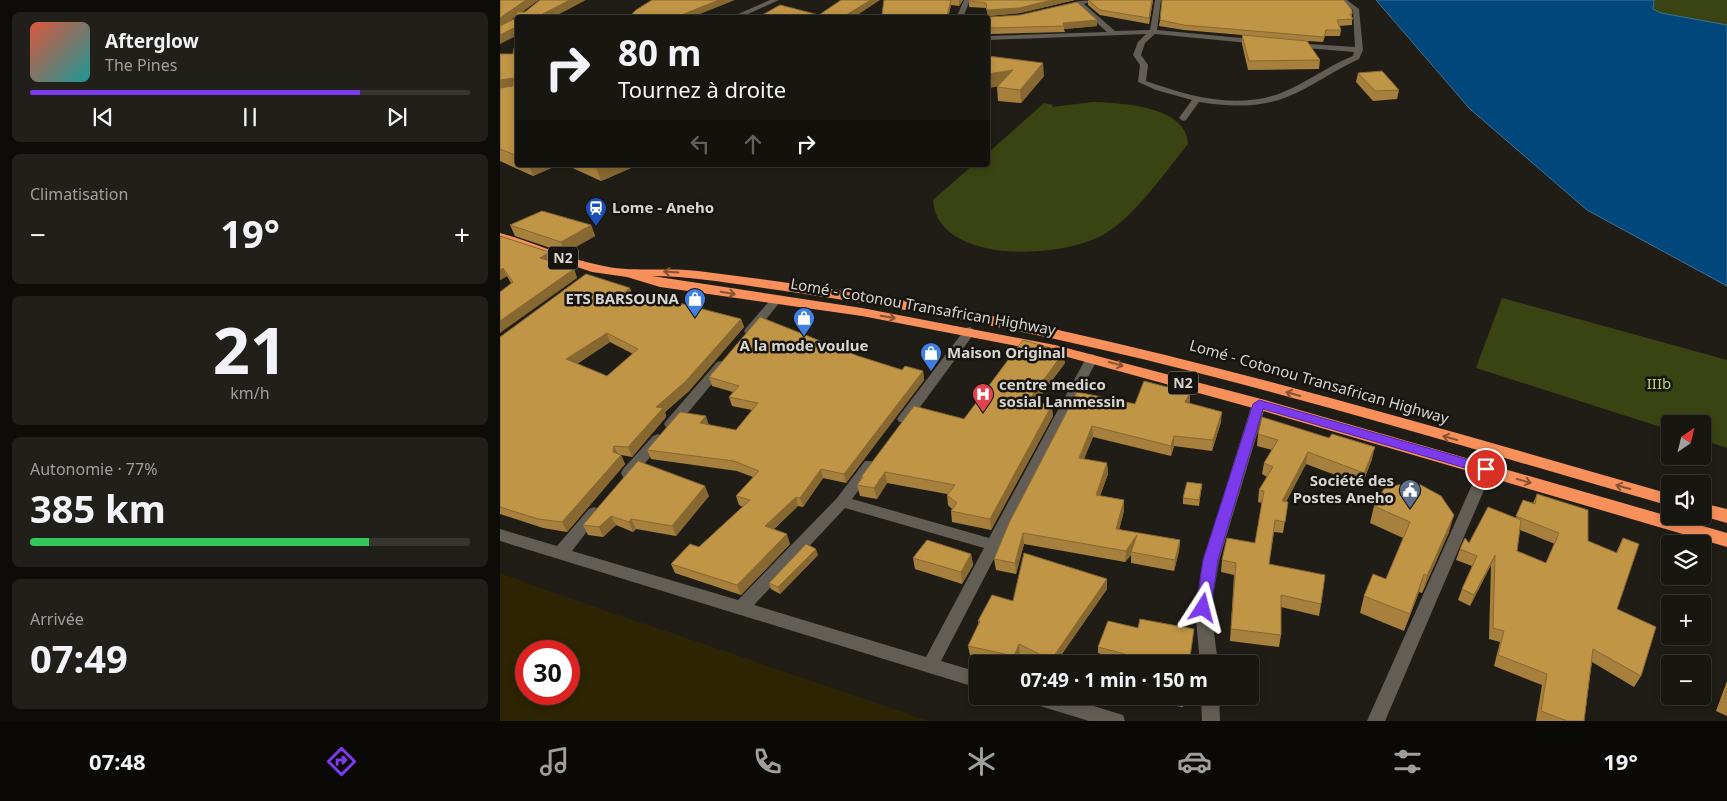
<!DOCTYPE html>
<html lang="fr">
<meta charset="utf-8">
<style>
body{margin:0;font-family:"Noto Sans",sans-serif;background:#211f19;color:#f1f3f6;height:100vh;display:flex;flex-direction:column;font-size:19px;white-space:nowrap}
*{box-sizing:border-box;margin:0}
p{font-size:16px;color:#9f9f9f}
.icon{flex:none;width:28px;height:28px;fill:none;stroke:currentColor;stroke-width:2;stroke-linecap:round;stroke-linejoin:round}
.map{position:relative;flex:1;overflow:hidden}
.details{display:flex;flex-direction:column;gap:12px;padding:12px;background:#0d0c09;width:500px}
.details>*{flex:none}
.guide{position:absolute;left:15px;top:15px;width:475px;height:152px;border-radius:5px;box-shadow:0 2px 8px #0003,0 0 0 1px #363530;background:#181610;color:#f1f3f6;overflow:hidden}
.needle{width:32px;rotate:35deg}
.tools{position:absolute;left:1161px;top:415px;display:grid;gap:10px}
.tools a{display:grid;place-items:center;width:50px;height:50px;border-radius:5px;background:#181610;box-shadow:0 2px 8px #0003,0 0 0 1px #363530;font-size:25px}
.speed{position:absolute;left:15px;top:640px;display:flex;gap:10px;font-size:25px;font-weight:700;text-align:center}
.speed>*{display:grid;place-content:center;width:65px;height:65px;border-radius:50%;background:#181610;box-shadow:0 2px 8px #0003,0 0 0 1px #363530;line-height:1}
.speed .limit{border:8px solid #d22;background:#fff;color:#111}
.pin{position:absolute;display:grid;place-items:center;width:42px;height:42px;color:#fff;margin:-21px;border:2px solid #fff;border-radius:50%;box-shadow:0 1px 5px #0007}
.me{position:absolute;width:55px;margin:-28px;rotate:9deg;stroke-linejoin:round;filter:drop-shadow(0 0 4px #0008)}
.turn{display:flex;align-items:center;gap:18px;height:105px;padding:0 20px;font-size:22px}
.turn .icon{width:65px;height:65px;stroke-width:2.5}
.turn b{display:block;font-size:35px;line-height:42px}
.lanes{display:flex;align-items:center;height:48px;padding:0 20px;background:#0003;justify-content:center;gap:25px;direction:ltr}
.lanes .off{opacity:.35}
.big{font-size:38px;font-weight:700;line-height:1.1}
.details .card{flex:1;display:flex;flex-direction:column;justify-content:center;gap:8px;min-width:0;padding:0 18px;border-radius:8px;background:#211f19}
.details .dial{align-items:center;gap:0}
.dial b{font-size:65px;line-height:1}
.song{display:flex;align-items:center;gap:15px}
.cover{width:60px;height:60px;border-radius:8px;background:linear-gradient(135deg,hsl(10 70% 55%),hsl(180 70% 35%))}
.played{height:5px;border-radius:2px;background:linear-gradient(90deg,#7c3aed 75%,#363530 75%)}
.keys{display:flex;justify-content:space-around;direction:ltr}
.heat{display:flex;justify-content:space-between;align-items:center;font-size:28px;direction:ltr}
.charge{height:8px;border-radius:4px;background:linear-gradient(90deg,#34c759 77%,#363530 0)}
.trip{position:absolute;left:469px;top:655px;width:290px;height:50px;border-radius:5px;background:#181610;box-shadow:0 2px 8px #0003,0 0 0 1px #363530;font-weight:700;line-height:50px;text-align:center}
.dock{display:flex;height:80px;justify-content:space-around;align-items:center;background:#0a0906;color:#9f9f9f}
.dock .icon{width:35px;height:35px}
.dock .current{color:#7c3aed}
.dock b{font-size:22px;color:#f1f3f6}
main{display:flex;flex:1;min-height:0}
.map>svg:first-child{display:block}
.green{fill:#3a4412}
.sand{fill:#2c2403;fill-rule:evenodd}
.water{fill:#00477c;stroke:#407295}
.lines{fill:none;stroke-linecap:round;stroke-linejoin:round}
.minor{fill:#625e56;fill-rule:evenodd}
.highway{fill:#f7905b;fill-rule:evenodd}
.wall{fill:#a6803c;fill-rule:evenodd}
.shaded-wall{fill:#876831}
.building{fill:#c19546;stroke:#876831;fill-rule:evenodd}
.oneway{stroke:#875234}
.route{fill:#7c3aed;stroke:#51269a}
.labels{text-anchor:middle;stroke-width:5;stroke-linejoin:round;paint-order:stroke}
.shield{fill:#17130e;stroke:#9d9b96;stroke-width:1}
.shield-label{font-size:14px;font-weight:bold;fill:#d7d5d0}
.poi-label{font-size:15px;font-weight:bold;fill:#d7d5d0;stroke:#17130e;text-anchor:start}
.street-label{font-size:15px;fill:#d7d5d0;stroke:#17130e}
.park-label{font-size:15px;fill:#bad365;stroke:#17130e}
</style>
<main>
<section class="details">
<div class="card">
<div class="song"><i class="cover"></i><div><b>Afterglow</b><p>The Pines</p></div></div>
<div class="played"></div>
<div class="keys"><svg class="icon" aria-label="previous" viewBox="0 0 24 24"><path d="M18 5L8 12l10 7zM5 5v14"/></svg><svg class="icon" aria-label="pause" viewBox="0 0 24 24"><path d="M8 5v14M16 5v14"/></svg><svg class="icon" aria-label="next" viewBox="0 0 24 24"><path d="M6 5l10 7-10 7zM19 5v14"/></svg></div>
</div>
<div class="card"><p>Climatisation</p>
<div class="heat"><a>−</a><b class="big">19°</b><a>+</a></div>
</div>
<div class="card dial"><b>21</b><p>km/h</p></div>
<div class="card"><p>Autonomie · 77%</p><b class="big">385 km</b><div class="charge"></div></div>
<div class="card"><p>Arrivée</p><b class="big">07:49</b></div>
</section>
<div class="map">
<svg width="1227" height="721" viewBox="0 0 1227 721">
<rect width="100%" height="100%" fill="#201d16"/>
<g class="green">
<polygon points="1154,0 1227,0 1227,25 1161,13 1153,9"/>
<path d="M593,102C622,103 687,106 688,144C665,172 636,215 606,233C566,259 437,266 433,200L473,165H488V153L544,103L553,105L552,107Z"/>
<polygon points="1002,298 1227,360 1227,448 1203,440 1202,424 1170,424 1170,430 976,368"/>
</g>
<path class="sand" d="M0,573L40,588L429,721H0ZM26,651H69V694H26Z"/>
<polygon class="water" points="876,0 1154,0 1153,9 1161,13 1227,25 1227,286 1087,210 970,109"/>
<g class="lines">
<g class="minor">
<polygon points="270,0 279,0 239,18 229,18"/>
<polygon points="464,0 470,0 463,18 456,18"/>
<path d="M597,0L584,4L615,31L650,30L655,0H661L657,30L762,40V44H759L655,34L645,43L641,55L648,65L646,81C688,96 737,110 781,93C806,83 828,66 853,56L854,52L794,47L790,45L794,43L855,47L853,10L840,0H847L859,9L863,50L859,59C834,70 812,87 787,97C759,108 729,107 699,102L686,120L683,121L679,118L692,100L656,90L638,82L640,65L633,55L638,42L646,34L488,40V36L607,32L578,6L564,9L561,7L579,1Z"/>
<polygon points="276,297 280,298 282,300 280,302 254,334 246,334 244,331 246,328 272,298"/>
<polygon points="470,327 476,331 409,422 399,422 397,419 399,416 466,328"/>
<path d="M592,354L598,358L441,661L478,672V688L0,541V529L57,546L89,509L94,507L99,509L101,513L72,551L238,600L337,498L365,461H375L377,465L352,499L489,538L586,358ZM345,508L484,548L426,657L254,605Z"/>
<polygon points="221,361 225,362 227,365 225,368 176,427 166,427 164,424 166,421 217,362"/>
<polygon points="759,400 766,404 719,561 711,608 718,664 700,664 695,608 703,561 752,404"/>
<polygon points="158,434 163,436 165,439 163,442 133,477 123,477 121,473 123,469 153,436"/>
<polygon points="986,464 991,465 993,469 885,721 867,721 979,469 981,465"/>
<polygon points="524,696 561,696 623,715 625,721 589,721 527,702"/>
<polygon points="701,696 719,696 720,721 702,721"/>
</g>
<g class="highway">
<path d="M0,233C33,242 65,258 99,265C131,273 165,267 198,271C317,286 437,303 554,329C762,375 966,436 1170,494V506C909,431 650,349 381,306C340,299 298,293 257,287C222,282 187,276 152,276L362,308L555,345L765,400L1227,533V547L753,408L553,353L362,316L160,287L127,277L92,272L0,241Z"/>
<polygon points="1202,503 1227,509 1227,523 1202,516"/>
</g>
</g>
<g class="wall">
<polygon points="384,0 463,0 459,6 451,5 448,18 383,18"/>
<polygon points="575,0 520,13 488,16 486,8 469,7 469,1"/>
<polygon points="588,0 653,0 649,24 600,15 588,5"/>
<polygon points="852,14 852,25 839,26 841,30 840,36 825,36 823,42 807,41 820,60 819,69 748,70 742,44 742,35 684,30 659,26 660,20"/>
<polygon points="489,17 597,20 597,26 564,29 565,32 491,34"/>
<polygon points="18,47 18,165 58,165 33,176 0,161 0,54 13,54"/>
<polygon points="488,56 544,76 521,103 498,101 497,87 499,86 488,88"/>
<polygon points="858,73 899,90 897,99 873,101 856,82"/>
<polygon points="66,165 138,165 101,181"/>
<polygon points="10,225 91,225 95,236 65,253 15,236"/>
<polygon points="0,236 49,252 53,261 51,262 74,269 77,278 11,283 7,276 0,280"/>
<path d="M130,288L133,297L130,299L241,319L244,327L189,391L165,412L166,417L132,457L121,455L125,464L67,532L43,528L0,514V337ZM110,342L133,354L107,376L77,364Z"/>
<polygon points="358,356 402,370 423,371 424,380 346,483 323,478 303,507 298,506 274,529 290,544 241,595 175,573 171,564 199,547 243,507 239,505 236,496 253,477 237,471 151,459 147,450 209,425 236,430 252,410 232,406 229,397 233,392 212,386 209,377"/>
<polygon points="565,363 536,402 553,416 491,530 452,522 451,511 452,509 448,505 447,494 387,483 377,499 360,496 357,485 361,479 361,477"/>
<polygon points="577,392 635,404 689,403 721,422 712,451 674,446 671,456 593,437 584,459 607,463 608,474 600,496 624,500 624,511 619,530 680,540 679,551 674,571 631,563 631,555 625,562 524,544 516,574 496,570 494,559"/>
<polygon points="758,434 872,459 862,485 806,464 786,502 788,502 783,533 774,532 769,564 821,604 819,616 781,607 781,635 779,647 730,641 734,575 721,572 722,560 755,543 762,503 758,502 759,490 767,477 762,474 764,463 772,450 757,446"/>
<polygon points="138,461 209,496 176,536 136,529 133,532 116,525 103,537 88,535 83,525"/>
<polygon points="702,484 699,506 683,504 683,498"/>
<path d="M1037,494L1088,541L1116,553L1123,538L1117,609L1141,676L1134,687L1092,662L1084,721H1036L1042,685L994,666L1000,642L989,639L991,565L970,606L958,600L962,589L972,566L956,560L960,549L969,543L1016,518L1023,500L1033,503ZM1020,530L1055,544L1046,563L1017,551Z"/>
<polygon points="874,506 949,532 922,593 919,592 904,631 860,613 864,596 886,579 903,538 870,523"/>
<polygon points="471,554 473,565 462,584 415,569 413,558"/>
<polygon points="318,555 280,594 271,589 269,583"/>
<polygon points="607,589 555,664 541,664 520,654 516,664 507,664 470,655 468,646 479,624 478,621 513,601"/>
<polygon points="638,628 694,629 693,635 624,660 598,653 598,647"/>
<polygon points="1227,681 1227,716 1216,711"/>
<polygon points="617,696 684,696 683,707 652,702 651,704 617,698"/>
</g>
<g class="shaded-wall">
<polygon points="26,0 39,0 0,28 0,18"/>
<polygon points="70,0 86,0 52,18 35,18"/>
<polygon points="219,0 235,0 190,18 174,18"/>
<polygon points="371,0 380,0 353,18 346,18 346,15"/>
<polygon points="451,0 451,5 448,18 447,18"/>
<polygon points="459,0 463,0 459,6"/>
<polygon points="552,0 575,0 520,13 488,16 487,10"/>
<polygon points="652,0 653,0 649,24 649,18"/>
<polygon points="597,20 597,26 564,29 563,23"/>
<polygon points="18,26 18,35 0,44 0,35"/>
<polygon points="543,63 544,76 521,103 520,90"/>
<polygon points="513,70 514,84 488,88 488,74"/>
<polygon points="14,78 18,87 0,95 0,80"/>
<polygon points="29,165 58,165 33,176"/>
<polygon points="95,165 138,165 101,181"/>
<polygon points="91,225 95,236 65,253 61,242"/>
<polygon points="49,252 53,261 44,266 40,258"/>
<polygon points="3,268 7,276 0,280 0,270"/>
<polygon points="74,269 77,278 0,333 0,321"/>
<polygon points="130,288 133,297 121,306 118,297"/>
<polygon points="241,319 244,327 189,391 165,412 166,417 132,457 128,447 156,407"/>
<polygon points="107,333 110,342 70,368 66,359"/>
<polygon points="564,352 565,363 529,411 528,401"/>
<polygon points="423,371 424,380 346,483 344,474"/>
<polygon points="690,393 690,403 685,402"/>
<polygon points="552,405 553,416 491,530 490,519"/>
<polygon points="722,412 721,422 712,451 713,440"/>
<polygon points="206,416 209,425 200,423"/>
<polygon points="592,426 593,437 579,469 579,458"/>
<polygon points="674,436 674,446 671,456 671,446"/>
<polygon points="114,446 118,455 121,455 125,464 67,532 62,522 113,452"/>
<polygon points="875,447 872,459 862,485 864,473"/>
<polygon points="808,452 806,464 780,513 782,501"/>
<polygon points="607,463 608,474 596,506 596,495"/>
<polygon points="321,469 323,478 303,507 300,498"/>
<polygon points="385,472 387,483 377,499 374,488"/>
<polygon points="205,486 209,496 176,536 172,526"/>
<polygon points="296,497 298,506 268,535 265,526"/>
<polygon points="624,500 624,511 616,540 616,529"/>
<polygon points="954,515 949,532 922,593 927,576"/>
<polygon points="111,516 116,525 103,537 99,527"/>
<polygon points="131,519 136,529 133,532 129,522"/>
<polygon points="523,533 524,544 516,574 515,563"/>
<polygon points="287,534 290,544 241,595 237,585"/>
<polygon points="637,535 631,552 631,555 625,562 626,551"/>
<polygon points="680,540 679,551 674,571 675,560"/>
<polygon points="316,549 318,555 280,594 278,587"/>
<polygon points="471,554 473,565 462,584 461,572"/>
<polygon points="995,555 991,565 970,606 974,595"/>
<polygon points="924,574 919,592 904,631 910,614"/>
<polygon points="607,579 607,589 555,664 551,664 551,660"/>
<polygon points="519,644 520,654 516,664 515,664 514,656"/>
</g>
<g class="building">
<polygon points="0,0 26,0 0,18"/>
<polygon points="40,0 70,0 35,18 18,18 18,26 0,35 0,26 16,18 17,12 25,12"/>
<polygon points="152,0 219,0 174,18 128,18 136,10"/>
<polygon points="341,0 371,0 346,15 346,18 257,18 280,5 319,15"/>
<polygon points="384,0 451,0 447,16 420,15 420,18 404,18 404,15 382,15"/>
<polygon points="469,0 552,0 519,8 487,10 486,3 469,1"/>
<polygon points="588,0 652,0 649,18 600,10"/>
<polygon points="662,0 844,0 852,10 852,14 850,14 853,19 837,20 841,30 826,30 824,37 684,25 660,20"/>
<polygon points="577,2 597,20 563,23 564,26 491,28 489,17 520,15"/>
<polygon points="742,35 807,41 820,60 749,61"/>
<polygon points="18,47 18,156 0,149 0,88 13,86 14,78 0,80 0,54 13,54 14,48"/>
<polygon points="488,56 543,63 520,90 497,87 513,70 488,74"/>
<polygon points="882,71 899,90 875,91 858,73"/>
<polygon points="42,211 91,225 61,242 10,225"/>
<polygon points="0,236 49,252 40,258 74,269 0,321 0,292 13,282 3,268 0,270"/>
<path d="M86,274L130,288L118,297L174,305L179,303L241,319L185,382L156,407L163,408L128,447L114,446L113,452L121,455L62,522L38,519L0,507V337ZM107,333L138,349L107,376L66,359Z"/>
<polygon points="260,317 358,356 402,370 405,366 423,371 344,474 321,469 300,498 296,497 265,526 287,534 237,585 171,564 190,544 199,547 250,500 236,496 259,471 234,461 147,450 180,412 206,416 200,423 236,430 258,403 229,397 239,386 209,377"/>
<polygon points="523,340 564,352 528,401 552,405 490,519 451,511 457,503 447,495 455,485 385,472 374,488 357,485 363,477 361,477 414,406 464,419"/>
<polygon points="644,381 690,393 685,402 722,412 713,440 674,436 671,446 592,426 579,458 607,463 596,495 624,500 616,529 680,540 675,560 631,552 637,535 626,551 523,533 515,563 494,559 509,523 577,392 635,404"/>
<polygon points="762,417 829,438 832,434 875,447 864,473 808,452 782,501 788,502 785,522 775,520 769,564 825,575 821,604 781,595 781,635 731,629 736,563 722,560 727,538 755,543 764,491 759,490 773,467 764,463 778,440 758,434"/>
<polygon points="138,461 205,486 172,526 131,519 129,522 111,516 99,527 83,525"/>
<polygon points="687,482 702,484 699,500 683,498"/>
<polygon points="919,484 941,496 954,515 927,576 924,574 910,614 864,596 873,574 886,579 910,522 874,506 884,489 897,485"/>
<polygon points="1037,494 1088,510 1088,541 1117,553 1123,538 1139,544 1117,609 1156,627 1141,676 1093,649 1084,721 1067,721 1041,711 1047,674 998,655 1004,631 993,628 995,555 974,595 962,589 977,556 960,549 965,538 969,543 988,507 1021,520 1017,551 1046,563 1059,533 1016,516 1023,500 1035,504"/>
<polygon points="427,540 471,554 461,572 413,558"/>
<polygon points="306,544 316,549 278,587 269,583"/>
<polygon points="524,553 607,579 551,660 519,644 514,656 468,646 480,621 478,621 492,595 513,601"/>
<polygon points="640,619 694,629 689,664 623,664 625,654 598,647 608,621 638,628"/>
<polygon points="1227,691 1227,699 1224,698"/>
<polygon points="657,696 684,696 683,701"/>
</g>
<defs><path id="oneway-shaft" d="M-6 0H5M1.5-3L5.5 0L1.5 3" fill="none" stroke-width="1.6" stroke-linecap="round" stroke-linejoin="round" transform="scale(1.25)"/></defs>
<g class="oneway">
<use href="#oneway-shaft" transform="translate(171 272) rotate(-176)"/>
<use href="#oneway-shaft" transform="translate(228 293) rotate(9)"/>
<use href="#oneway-shaft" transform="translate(388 317) rotate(10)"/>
<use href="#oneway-shaft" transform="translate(616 364) rotate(15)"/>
<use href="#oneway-shaft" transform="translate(793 394) rotate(-164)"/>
<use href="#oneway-shaft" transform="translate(950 438) rotate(-164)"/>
<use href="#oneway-shaft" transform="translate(1024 481) rotate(16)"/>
<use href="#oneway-shaft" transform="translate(1123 487) rotate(-164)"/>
</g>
<polygon class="route" points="759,400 991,466 993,469 986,474 763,409 718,560 711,608 708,612 703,614 698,612 696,608 703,560 753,404"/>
<defs>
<g id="station-pin" transform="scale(1.125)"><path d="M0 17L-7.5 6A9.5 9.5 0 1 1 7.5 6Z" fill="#1a4fb4" stroke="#17130e"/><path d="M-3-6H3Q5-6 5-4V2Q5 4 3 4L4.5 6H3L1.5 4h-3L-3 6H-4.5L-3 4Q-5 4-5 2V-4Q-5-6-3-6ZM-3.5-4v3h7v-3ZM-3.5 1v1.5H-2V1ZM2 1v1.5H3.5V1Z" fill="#fff"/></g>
<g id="shop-pin" transform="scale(1.125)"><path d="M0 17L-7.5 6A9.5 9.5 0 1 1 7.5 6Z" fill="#3f7fe0" stroke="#17130e"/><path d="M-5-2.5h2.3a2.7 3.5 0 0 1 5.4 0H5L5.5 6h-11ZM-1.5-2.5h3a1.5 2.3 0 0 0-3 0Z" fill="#fff"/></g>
<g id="hospital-pin" transform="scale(1.125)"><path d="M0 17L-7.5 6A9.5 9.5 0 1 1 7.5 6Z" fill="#e0444e" stroke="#17130e"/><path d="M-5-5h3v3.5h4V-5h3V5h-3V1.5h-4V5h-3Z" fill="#fff"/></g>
<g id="civic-pin" transform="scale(1.125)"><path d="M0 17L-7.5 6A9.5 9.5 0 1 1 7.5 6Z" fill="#5c6f8a" stroke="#17130e"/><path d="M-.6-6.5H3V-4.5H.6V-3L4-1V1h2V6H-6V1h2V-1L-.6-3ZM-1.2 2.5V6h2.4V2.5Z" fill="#fff"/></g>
</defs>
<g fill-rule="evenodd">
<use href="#station-pin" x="96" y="208"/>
<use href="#shop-pin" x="195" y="299"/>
<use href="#shop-pin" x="304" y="318"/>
<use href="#shop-pin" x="431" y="353"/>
<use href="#hospital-pin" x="483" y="394"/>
<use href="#civic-pin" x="910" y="490"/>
</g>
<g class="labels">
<g class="shield">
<rect x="48" y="246.5" width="30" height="23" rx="4"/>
<rect x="668" y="371.5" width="30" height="23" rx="4"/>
</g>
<g class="shield-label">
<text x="63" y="263">N2</text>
<text x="683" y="388">N2</text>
</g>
<g class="poi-label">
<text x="112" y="213">Lome - Aneho</text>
<text x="179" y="304" text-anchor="end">ETS BARSOUNA</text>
<text x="304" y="351" text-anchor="middle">A la mode voulue</text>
<text x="447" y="358">Maison Original</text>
<text x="499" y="390">centre medico<tspan x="499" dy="17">sosial Lanmessin</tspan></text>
<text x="894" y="486" text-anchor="end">Société des<tspan x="894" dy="17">Postes Aneho</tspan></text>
</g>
<g class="street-label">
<text transform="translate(423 307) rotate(10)" y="5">Lomé - Cotonou Transafrican Highway</text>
<text transform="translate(819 382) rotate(16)" y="5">Lomé - Cotonou Transafrican Highway</text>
</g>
<g class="park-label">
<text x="1159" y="389">IIIb</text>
</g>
</g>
</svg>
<div class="tools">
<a><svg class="needle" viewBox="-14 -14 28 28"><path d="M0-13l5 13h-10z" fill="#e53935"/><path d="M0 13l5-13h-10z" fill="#9f9f9f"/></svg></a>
<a><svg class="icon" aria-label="sound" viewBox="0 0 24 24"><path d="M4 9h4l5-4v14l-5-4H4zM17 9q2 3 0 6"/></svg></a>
<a><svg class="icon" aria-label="layers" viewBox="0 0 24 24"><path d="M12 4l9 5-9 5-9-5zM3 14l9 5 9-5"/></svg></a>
<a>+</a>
<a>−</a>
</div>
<div class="speed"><div class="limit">30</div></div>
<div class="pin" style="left:986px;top:469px;background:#d93025"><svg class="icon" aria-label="arrive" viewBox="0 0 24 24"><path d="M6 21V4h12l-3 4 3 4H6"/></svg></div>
<svg class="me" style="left:703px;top:608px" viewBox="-20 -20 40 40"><path d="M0-17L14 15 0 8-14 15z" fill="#7c3aed" stroke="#fff" stroke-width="4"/></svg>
<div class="trip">07:49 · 1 min · 150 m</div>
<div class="guide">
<div class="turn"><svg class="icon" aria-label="right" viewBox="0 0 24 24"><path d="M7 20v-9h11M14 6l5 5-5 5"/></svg><div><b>80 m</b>Tournez à droite</div></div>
<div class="lanes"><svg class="icon off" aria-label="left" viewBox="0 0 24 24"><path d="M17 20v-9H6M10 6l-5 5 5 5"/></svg><svg class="icon off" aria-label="ahead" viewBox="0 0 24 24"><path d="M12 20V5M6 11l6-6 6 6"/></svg><svg class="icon" aria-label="right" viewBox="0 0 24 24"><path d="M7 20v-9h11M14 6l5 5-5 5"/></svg></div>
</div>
</div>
</main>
<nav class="dock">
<b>07:48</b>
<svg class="icon current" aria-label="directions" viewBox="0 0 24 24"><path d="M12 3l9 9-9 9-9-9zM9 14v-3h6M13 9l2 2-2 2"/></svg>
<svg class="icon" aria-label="music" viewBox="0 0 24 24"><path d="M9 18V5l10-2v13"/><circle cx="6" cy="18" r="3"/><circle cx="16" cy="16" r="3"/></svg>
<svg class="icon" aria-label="phone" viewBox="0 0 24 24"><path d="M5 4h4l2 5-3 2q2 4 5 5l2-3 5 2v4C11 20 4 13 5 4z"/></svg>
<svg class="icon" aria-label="climate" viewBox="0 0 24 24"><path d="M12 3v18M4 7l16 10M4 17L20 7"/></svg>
<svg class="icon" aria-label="car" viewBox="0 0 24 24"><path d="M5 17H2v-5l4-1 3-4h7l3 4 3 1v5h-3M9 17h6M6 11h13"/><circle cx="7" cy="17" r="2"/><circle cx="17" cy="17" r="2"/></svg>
<svg class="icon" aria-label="filters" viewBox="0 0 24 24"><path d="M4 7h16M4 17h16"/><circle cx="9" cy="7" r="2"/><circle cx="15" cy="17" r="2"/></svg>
<b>19°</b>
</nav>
